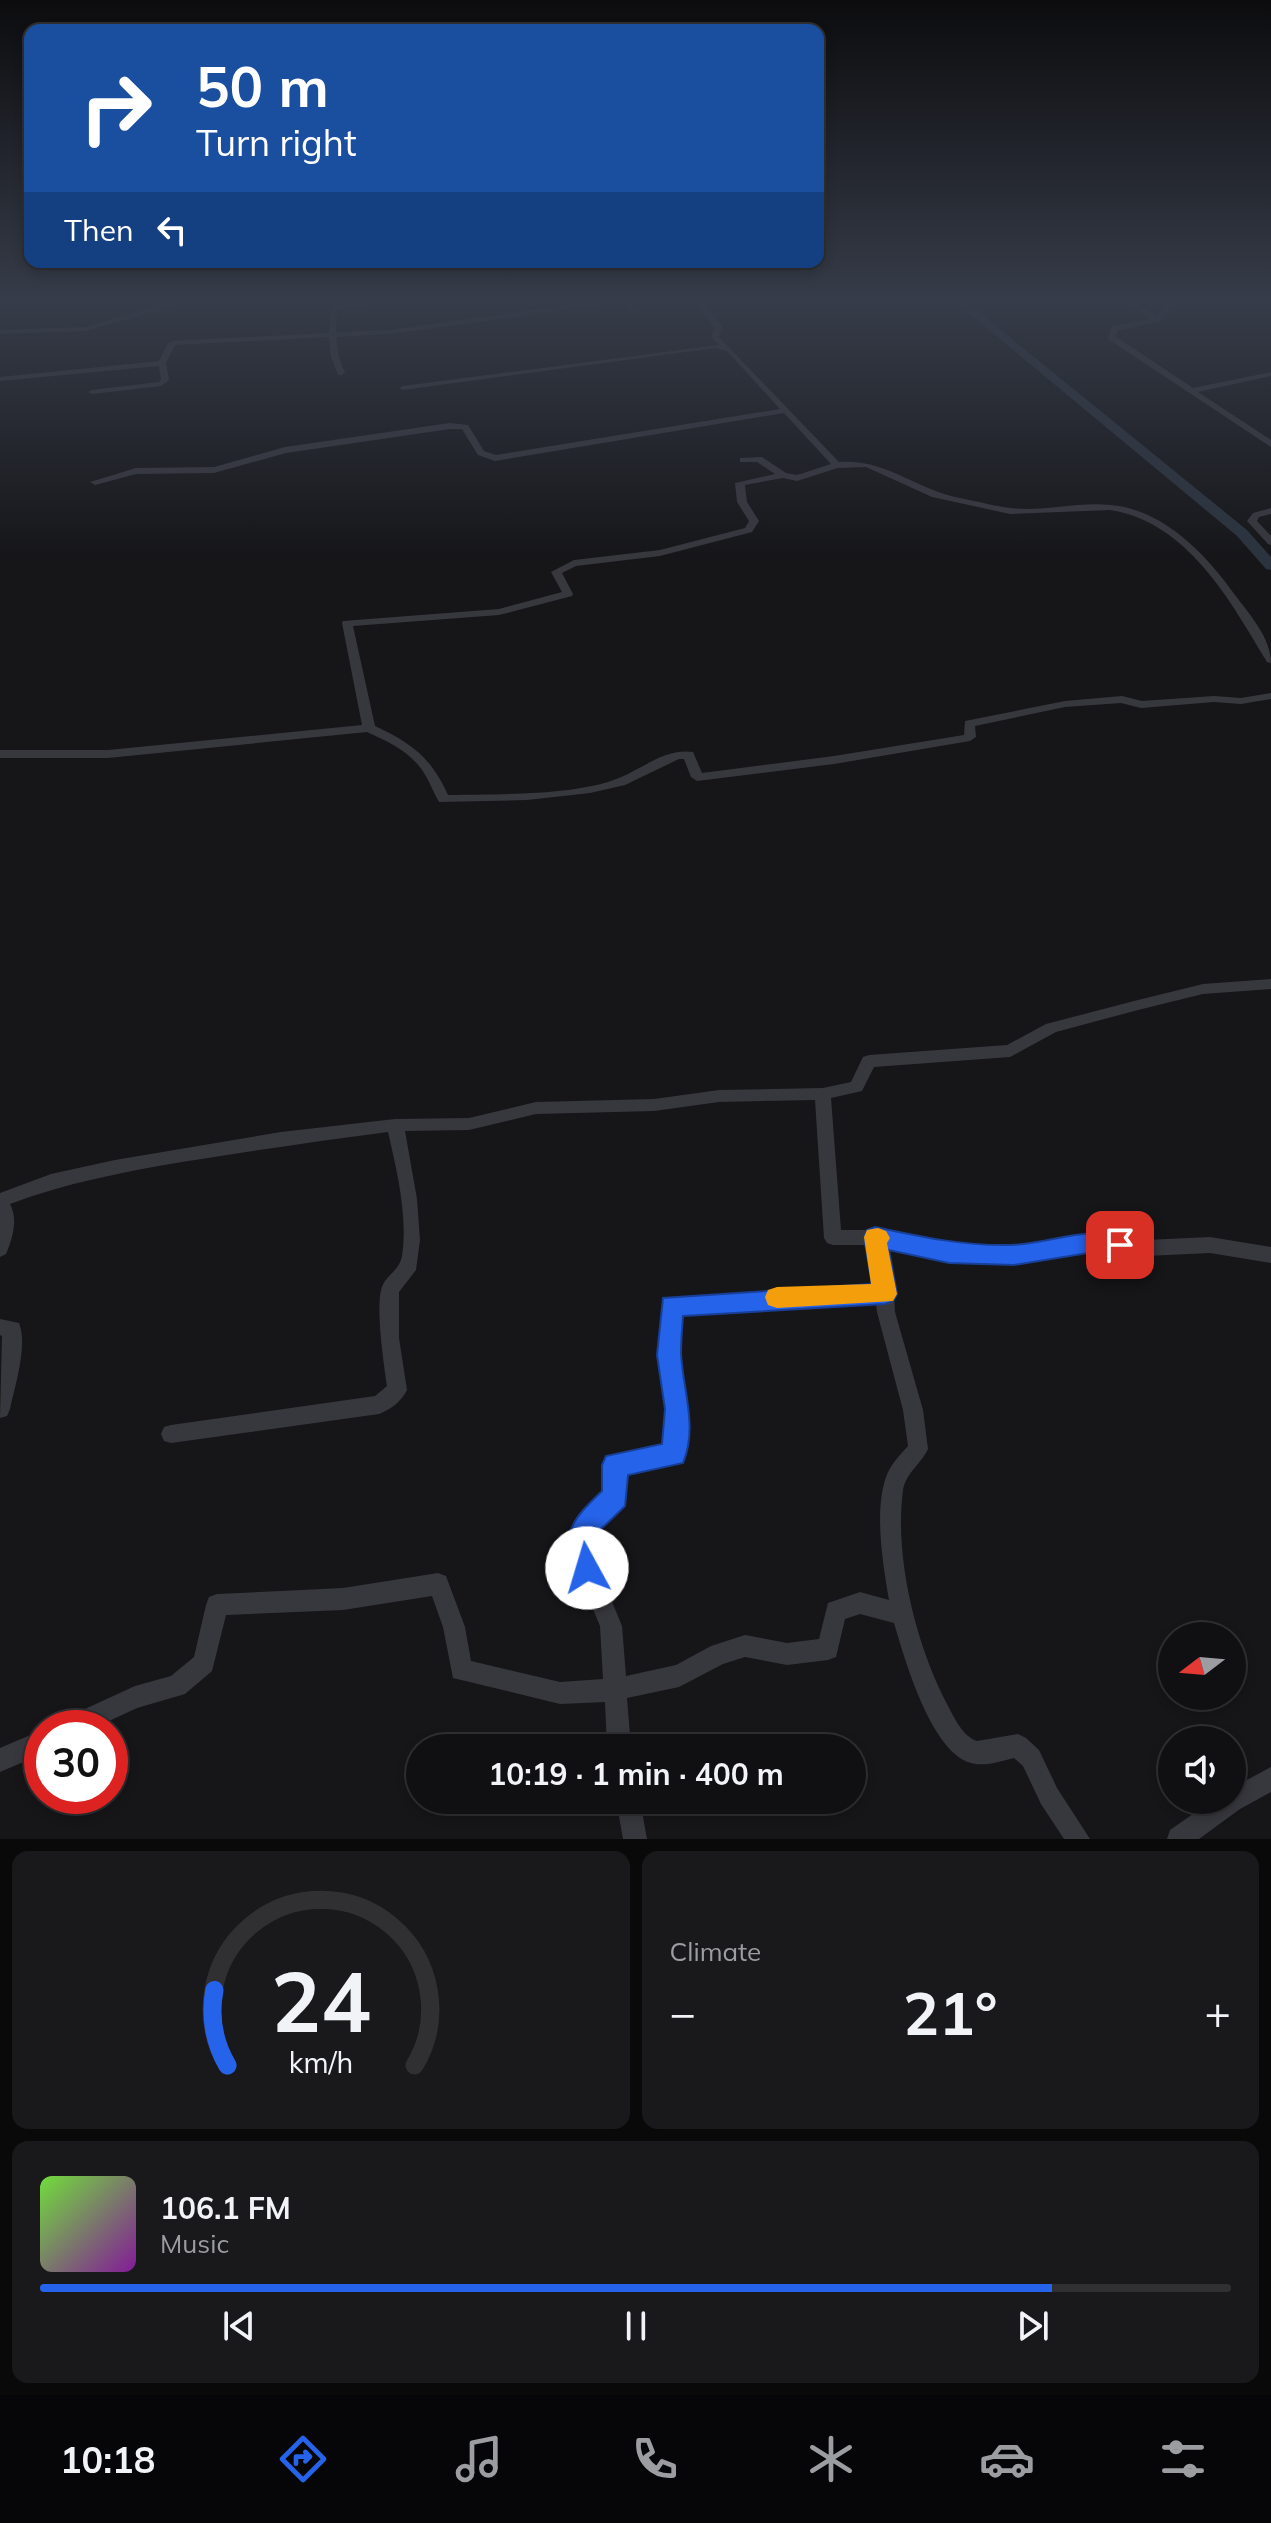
<!DOCTYPE html>
<meta charset="utf-8">
<style>
body{margin:0;font-family:Mulish,sans-serif;background:#19191c;color:#f1f3f6;height:100vh;display:flex;flex-direction:column;font-size:30px;white-space:nowrap}
*{box-sizing:border-box;margin:0}
p{font-size:26px;color:#9c9da0}
.icon{flex:none;width:44px;height:44px;fill:none;stroke:currentColor;stroke-width:2;stroke-linecap:round;stroke-linejoin:round}
.map{position:relative;height:1839px;overflow:hidden}
.panel{display:flex;flex-direction:column;gap:12px;padding:12px;background:#09090a;flex:1}
.panel>*{flex:none}
.guide{position:absolute;left:24px;top:24px;width:800px;height:244px;border-radius:16px;box-shadow:0 4px 12px #0003,0 0 0 2px #303033;background:#1a4fa0;color:#fff;overflow:hidden}
.needle{width:52px;rotate:254deg}
.fabs{position:absolute;left:1158px;top:1622px;display:grid;gap:16px}
.fabs a{display:grid;place-items:center;width:88px;height:88px;border-radius:50%;background:#101013;box-shadow:0 4px 12px #0003,0 0 0 2px #303033;font-size:40px}
.speed{position:absolute;left:24px;top:1710px;display:flex;gap:16px;font-size:40px;font-weight:700;text-align:center}
.speed>*{display:grid;place-content:center;width:104px;height:104px;border-radius:50%;background:#101013;box-shadow:0 4px 12px #0003,0 0 0 2px #303033;line-height:1}
.speed .limit{border:12px solid #d22;background:#fff;color:#111}
.pin{position:absolute;display:grid;place-items:center;width:68px;height:68px;color:#fff;margin:-34px;border-radius:16px;box-shadow:0 4px 12px #0006}
.me{position:absolute;width:88px;margin:-44px;rotate:354deg;stroke-linejoin:round;filter:drop-shadow(0 0 6px #0008)}
.turn{display:flex;align-items:center;gap:28px;height:168px;padding:0 40px;font-size:36px}
.turn .icon{width:104px;height:104px;stroke-width:2.5}
.turn b{display:block;font-size:56px;line-height:68px}
.then{display:flex;align-items:center;height:76px;padding:0 40px;background:#0003;gap:16px;font-size:30px}
.big{font-size:60px;font-weight:700;line-height:1.1}
.panel .tile{flex:1;display:flex;flex-direction:column;justify-content:center;gap:12px;min-width:0;padding:0 28px;border-radius:16px;background:#19191c}
.panel .dial{align-items:center;gap:0}
.dial svg{height:208px;overflow:visible;fill:none;stroke:#303033;stroke-width:7;stroke-linecap:round;text-anchor:middle}
.dial text{fill:#f1f3f6;stroke:none}
.song{display:flex;align-items:center;gap:24px}
.cover{width:96px;height:96px;border-radius:12px;background:linear-gradient(135deg,hsl(100 70% 55%),hsl(290 70% 35%))}
.played{height:8px;border-radius:4px;background:linear-gradient(90deg,#2563eb 85%,#303033 85%)}
.keys{display:flex;justify-content:space-around;direction:ltr}
.heat{display:flex;justify-content:space-between;align-items:center;font-size:44px;direction:ltr}
.panel .tiles{flex:1;display:grid;gap:12px;grid-template-columns:1fr 1fr}
.tile:last-child{grid-column:span 2}
.trip{position:absolute;left:406px;top:1734px;width:460px;height:80px;border-radius:40px;background:#101013;box-shadow:0 4px 12px #0003,0 0 0 2px #303033;font-weight:700;line-height:80px;text-align:center}
.menu{display:flex;height:128px;justify-content:space-around;align-items:center;background:#060608;color:#9c9da0}
.menu .icon{width:56px;height:56px}
.menu .selected{color:#2563eb}
.menu b{font-size:36px;color:#f1f3f6}
.map>svg:first-child{display:block}
.lines{fill:none;stroke-linecap:round;stroke-linejoin:round}
.river{fill:#2b333e;fill-rule:evenodd}
.minor{fill:#37373e;fill-rule:evenodd}
.route{fill:#2563eb;stroke:#184099;stroke-width:2}
.slow{fill:#f59e0b}
</style>
<div class="map">
<svg width="1271" height="1839" viewBox="0 0 1271 1839">
<rect width="100%" height="100%" fill="#161619"/>
<g class="lines">
<polygon class="river" points="953,300 964,300 1247,530 1271,557 1271,570 1266,569 1237,536"/>
<g class="minor">
<polygon points="168,300 176,300 165,309 85,331 0,334 0,330 85,327 159,305"/>
<polygon points="374,300 389,300 337,311 336,332 390,330 601,300 594,306 390,334 336,337 339,357 345,373 341,375 338,375 331,357 329,337 175,345 166,363 169,380 161,386 92,394 88,392 92,390 159,382 161,380 159,366 0,381 0,377 159,361 168,343 172,341 329,333 331,307"/>
<polygon points="621,300 628,300 640,310 633,312"/>
<path d="M693,300H701L722,326L719,337L839,462C888,459 914,489 960,498C982,502 1003,509 1026,509C1054,509 1082,502 1111,505C1164,510 1206,554 1235,595C1250,615 1271,638 1271,663L1267,662C1231,602 1188,522 1110,510L1010,514L932,497L866,467L838,468L797,481L783,478L745,485L747,502L759,521L752,532L660,556L576,566L562,573L573,594L572,596L499,615L353,626L375,726C411,743 431,757 448,795C495,794 576,796 619,778C644,768 665,748 693,752L702,773L834,756L964,735L965,721L1065,701L1122,696L1142,701L1214,696L1241,698L1271,693V699L1241,704L1214,702L1141,708L1121,703L1065,707L975,726L976,737L970,741L834,764L697,781L691,777L684,759H679L625,785L590,793L527,800L439,802C433,792 430,782 424,773C411,752 389,742 367,732L108,758H0V750H108L362,725L342,623L343,621L499,609L562,592L551,572L574,560L660,550L745,528L749,521L737,502L735,483L775,474L757,462H740V458L762,457L786,473L797,475L831,464L784,413L495,461L478,455L462,429H450L286,453L214,473L136,474L95,485L90,482L136,468L214,467L285,447L450,423L468,425L484,451L496,455L780,409L727,351L715,348L403,390L399,388L403,386L719,345L711,337L715,328Z"/>
<polygon points="1127,300 1134,300 1156,316 1170,300 1177,300 1159,322 1118,330 1115,336 1193,388 1271,372 1271,376 1198,392 1271,440 1271,447 1108,339 1112,326 1150,319"/>
<polygon points="1271,508 1271,514 1259,517 1257,521 1271,536 1271,545 1268,544 1247,521 1253,513"/>
<path d="M1271,979V989L1203,994L1138,1010L1056,1032L1010,1057L874,1067L862,1091L831,1098L841,1230H875L949,1245L1014,1247L1094,1234L1146,1240L1210,1237L1271,1247V1263L1210,1253L1146,1256L1094,1250L1014,1263L949,1261L886,1247L893,1273L895,1312L923,1410L928,1449C921,1464 906,1473 903,1490C894,1557 916,1645 947,1704C954,1717 962,1736 977,1741L1018,1734L1026,1738L1039,1750L1057,1788L1090,1839H1064L1041,1804L1023,1766L1014,1758C1001,1761 985,1767 971,1763C931,1752 905,1660 894,1623L860,1614L845,1619L836,1657L828,1660L787,1665L745,1657L723,1664L679,1687L627,1698L631,1748H607L605,1702L560,1704L453,1678L443,1627L432,1596L343,1610L226,1615L212,1671L185,1694L137,1708L94,1728H58L61,1720L135,1686L171,1676L194,1657L206,1605L209,1597L217,1594L343,1588L438,1573L446,1576L465,1627L471,1661L560,1682L603,1679L600,1626L576,1568L573,1528L576,1521L605,1493V1465L608,1458L665,1446L668,1409L660,1355L662,1306L665,1300L671,1298L876,1286L875,1273L868,1245H833L827,1243L824,1238L815,1100L719,1102L654,1111L536,1114L469,1130L405,1131L417,1199L420,1240L416,1270L399,1292V1338L407,1390C402,1401 390,1410 379,1414L171,1443L164,1441L161,1434L164,1427L171,1425L375,1396L387,1386C384,1365 375,1306 382,1287C387,1274 399,1271 402,1256C408,1217 397,1171 388,1132C319,1141 251,1151 182,1162C123,1172 66,1183 10,1204C18,1219 13,1238 6,1254L0,1257V1193L51,1174L115,1160L281,1132L395,1119L469,1118L536,1102L654,1099L719,1090L823,1088L851,1082L863,1057L869,1055L1007,1045L1046,1024L1138,1000L1203,984ZM876,1303L877,1312L903,1410L908,1446C899,1456 891,1464 886,1477C874,1511 883,1565 889,1600L860,1592L828,1603L819,1639L787,1643L745,1635L711,1646L676,1665L626,1676L622,1626L598,1568L594,1532C619,1508 625,1510 625,1473L674,1464L681,1461L684,1454L688,1409L678,1355L680,1314Z"/>
<path d="M0,1319L19,1323C28,1345 15,1386 10,1409L7,1416L0,1418L2,1336L0,1335Z"/>
<polygon points="42,1730 42,1754 0,1772 0,1748"/>
<polygon points="1271,1767 1271,1792 1240,1809 1199,1839 1167,1839 1170,1830 1213,1800 1232,1800 1232,1788"/>
<polygon points="616,1800 640,1800 647,1839 623,1839"/>
</g>
</g>
<linearGradient id="sky" x2="0" y2="1"><stop stop-color="#0c0c0e"/><stop offset="0.54" stop-color="#363c49"/><stop offset="1" stop-color="#363c49" stop-opacity="0"/></linearGradient>
<rect width="1271" height="557" fill="url(#sky)"/>
<path class="route" d="M875,1227C921,1237 964,1246 1011,1245C1050,1244 1090,1224 1128,1238L1132,1245L1128,1252L1120,1255L1094,1252L1014,1265L949,1263L889,1250L897,1294L893,1301L885,1304L683,1316C682,1328 681,1342 681,1354C683,1391 698,1427 683,1463L628,1475L625,1506L597,1533L601,1568L597,1577L587,1581L577,1577C559,1533 572,1520 602,1491V1465L606,1456L662,1444L665,1409L657,1355L663,1298L872,1284L864,1237L867,1230Z"/>
<polygon class="slow" points="878,1228 886,1231 890,1238 887,1243 897,1294 893,1301 777,1308 768,1305 765,1297 768,1290 777,1287 871,1284 864,1237 867,1230"/>
</svg>
<div class="fabs">
<a><svg class="needle" viewBox="-14 -14 28 28"><path d="M0-13l5 13h-10z" fill="#e53935"/><path d="M0 13l5-13h-10z" fill="#9c9da0"/></svg></a>
<a><svg class="icon" aria-label="sound" viewBox="0 0 24 24"><path d="M4 9h4l5-4v14l-5-4H4zM17 9q2 3 0 6"/></svg></a>
</div>
<div class="speed"><div class="limit">30</div></div>
<div class="pin" style="left:1120px;top:1245px;background:#d93025"><svg class="icon" aria-label="arrive" viewBox="0 0 24 24"><path d="M6 21V4h12l-3 4 3 4H6"/></svg></div>
<svg class="me" style="left:587px;top:1568px" viewBox="-20 -20 40 40"><circle r="19" fill="#fff"/><path d="M0-13L10 11 0 6-10 11z" fill="#2563eb"/></svg>
<div class="trip">10:19 · 1 min · 400 m</div>
<div class="guide">
<div class="turn"><svg class="icon" aria-label="right" viewBox="0 0 24 24"><path d="M7 20v-9h11M14 6l5 5-5 5"/></svg><div><b>50 m</b>Turn right</div></div>
<div class="then">Then<svg class="icon" aria-label="left" viewBox="0 0 24 24"><path d="M17 20v-9H6M10 6l-5 5 5 5"/></svg></div>
</div>
</div>
<section class="panel">
<div class="tiles">
<div class="tile dial"><svg viewBox="0 0 100 80">
<path d="M14 69A42 42 0 1 1 86 69"/>
<path d="M14 69A42 42 0 0 1 9 40" stroke="#2563eb"/>
<text x="50" y="56" font-size="32" font-weight="700">24</text>
<text x="50" y="72" font-size="11">km/h</text>
</svg></div>
<div class="tile"><p>Climate</p>
<div class="heat"><a>−</a><b class="big">21°</b><a>+</a></div>
</div>
<div class="tile">
<div class="song"><i class="cover"></i><div><b>106.1 FM</b><p>Music</p></div></div>
<div class="played"></div>
<div class="keys"><svg class="icon" aria-label="previous" viewBox="0 0 24 24"><path d="M18 5L8 12l10 7zM5 5v14"/></svg><svg class="icon" aria-label="pause" viewBox="0 0 24 24"><path d="M8 5v14M16 5v14"/></svg><svg class="icon" aria-label="next" viewBox="0 0 24 24"><path d="M6 5l10 7-10 7zM19 5v14"/></svg></div>
</div>
</div>
</section>
<nav class="menu">
<b>10:18</b>
<svg class="icon selected" aria-label="directions" viewBox="0 0 24 24"><path d="M12 3l9 9-9 9-9-9zM9 14v-3h6M13 9l2 2-2 2"/></svg>
<svg class="icon" aria-label="music" viewBox="0 0 24 24"><path d="M9 18V5l10-2v13"/><circle cx="6" cy="18" r="3"/><circle cx="16" cy="16" r="3"/></svg>
<svg class="icon" aria-label="phone" viewBox="0 0 24 24"><path d="M5 4h4l2 5-3 2q2 4 5 5l2-3 5 2v4C11 20 4 13 5 4z"/></svg>
<svg class="icon" aria-label="climate" viewBox="0 0 24 24"><path d="M12 3v18M4 7l16 10M4 17L20 7"/></svg>
<svg class="icon" aria-label="car" viewBox="0 0 24 24"><path d="M5 17H2v-5l4-1 3-4h7l3 4 3 1v5h-3M9 17h6M6 11h13"/><circle cx="7" cy="17" r="2"/><circle cx="17" cy="17" r="2"/></svg>
<svg class="icon" aria-label="filters" viewBox="0 0 24 24"><path d="M4 7h16M4 17h16"/><circle cx="9" cy="7" r="2"/><circle cx="15" cy="17" r="2"/></svg>
</nav>
